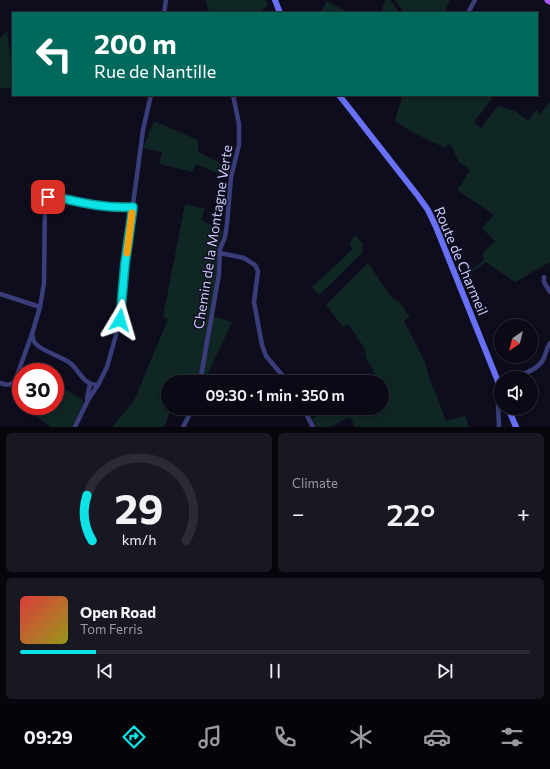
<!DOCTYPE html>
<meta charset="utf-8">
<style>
body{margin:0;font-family:Commissioner,sans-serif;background:#181823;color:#f1f3f6;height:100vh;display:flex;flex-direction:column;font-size:15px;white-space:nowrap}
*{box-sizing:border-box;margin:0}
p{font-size:13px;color:#999aa1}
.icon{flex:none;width:22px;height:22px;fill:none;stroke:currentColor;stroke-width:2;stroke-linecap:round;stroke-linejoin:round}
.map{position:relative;height:427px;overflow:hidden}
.details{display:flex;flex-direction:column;gap:6px;padding:6px;background:#06060c;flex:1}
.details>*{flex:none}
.guide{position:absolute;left:12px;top:12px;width:526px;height:84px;border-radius:0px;box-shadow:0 2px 6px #0003,0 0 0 1px #2a2b35;background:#00695c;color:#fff;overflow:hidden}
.needle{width:26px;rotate:215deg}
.tools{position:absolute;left:494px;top:319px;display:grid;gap:8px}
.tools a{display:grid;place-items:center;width:44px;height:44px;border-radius:50%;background:#0a0a16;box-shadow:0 2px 6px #0003,0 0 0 1px #2a2b35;font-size:20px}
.speed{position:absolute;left:12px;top:363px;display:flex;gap:8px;font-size:20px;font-weight:700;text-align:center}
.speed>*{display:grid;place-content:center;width:52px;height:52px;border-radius:50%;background:#0a0a16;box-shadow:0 2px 6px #0003,0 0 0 1px #2a2b35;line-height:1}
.speed .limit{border:6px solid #d22;background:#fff;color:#111}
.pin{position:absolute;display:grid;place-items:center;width:34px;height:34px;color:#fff;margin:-17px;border-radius:8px;box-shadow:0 2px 6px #0006}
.me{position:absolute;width:44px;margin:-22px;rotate:7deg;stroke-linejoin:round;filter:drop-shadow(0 0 3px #0008)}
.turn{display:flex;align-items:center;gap:14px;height:84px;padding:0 16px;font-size:18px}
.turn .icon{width:52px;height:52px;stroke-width:2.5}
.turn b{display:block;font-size:28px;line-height:34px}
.big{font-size:30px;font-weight:600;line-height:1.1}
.details .widget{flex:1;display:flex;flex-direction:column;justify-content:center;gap:6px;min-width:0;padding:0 14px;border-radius:6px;background:#181823}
.details .dial{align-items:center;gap:0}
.dial svg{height:104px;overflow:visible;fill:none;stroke:#2a2b35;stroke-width:7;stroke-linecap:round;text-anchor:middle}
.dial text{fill:#f1f3f6;stroke:none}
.song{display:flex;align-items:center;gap:12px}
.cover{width:48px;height:48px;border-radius:6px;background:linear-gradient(135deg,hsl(0 70% 55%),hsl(60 70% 35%))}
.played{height:4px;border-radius:2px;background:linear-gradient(90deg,#0ce3e7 15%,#2a2b35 15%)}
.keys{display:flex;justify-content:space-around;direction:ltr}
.heat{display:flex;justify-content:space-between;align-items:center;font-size:22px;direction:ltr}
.details .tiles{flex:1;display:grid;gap:6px;grid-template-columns:1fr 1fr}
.widget:last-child{grid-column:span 2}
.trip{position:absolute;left:161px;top:375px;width:228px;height:40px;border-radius:20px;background:#0a0a16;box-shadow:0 2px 6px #0003,0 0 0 1px #2a2b35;font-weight:600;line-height:40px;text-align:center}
.dock{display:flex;height:64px;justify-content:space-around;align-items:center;background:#040409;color:#999aa1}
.dock .icon{width:28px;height:28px}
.dock .on{color:#0ce3e7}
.dock b{font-size:18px;color:#f1f3f6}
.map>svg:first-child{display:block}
.green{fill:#102624}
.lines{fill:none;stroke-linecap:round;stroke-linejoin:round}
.street{stroke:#3a3d79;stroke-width:4.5}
.secondary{stroke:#6770f7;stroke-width:6}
.primary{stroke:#ae58f6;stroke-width:7}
.route-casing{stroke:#089496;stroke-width:10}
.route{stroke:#0ce3e7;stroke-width:7}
.slow{stroke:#f59e0b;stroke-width:7}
.labels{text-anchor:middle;stroke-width:3;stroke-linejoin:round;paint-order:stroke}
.street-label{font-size:14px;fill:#cdcbfc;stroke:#0e0d1d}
</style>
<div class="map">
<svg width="550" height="427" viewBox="0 0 550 427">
<rect width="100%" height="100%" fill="#0e0d1d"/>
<g class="green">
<polygon points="206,0 266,0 268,5 259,13 209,13"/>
<polygon points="385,0 390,0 400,13 381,13"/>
<polygon points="395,0 450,0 444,13 405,13"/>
<polygon points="326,1 344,10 343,13 321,13"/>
<polygon points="7,31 13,74 13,89 0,88 0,38"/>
<polygon points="398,95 489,95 493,97 474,122 481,128 498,106 515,111 528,121 536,110 541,114 550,101 550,262 515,282 486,262 461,280 461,278 484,260 482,254 495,241 482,228 494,215 457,190 470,170 459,162 452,147 448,144 445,148 412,132 395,121 402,97"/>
<polygon points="154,121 198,140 198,152 230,168 228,178 196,164 193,172 159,164 162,152 143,148"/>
<polygon points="185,204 205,209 201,220 223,231 217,253 217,275 210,315 232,322 204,382 168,382 168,408 172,408 164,427 112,427 134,401 168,319 163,317"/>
<polygon points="355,235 363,244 362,253 319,295 312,287 353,249 349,245"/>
<polygon points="368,263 392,298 399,302 410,317 404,321 425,362 431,384 436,394 446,421 465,416 469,427 355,427 350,417 330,427 316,427 312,419 328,408 382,408 382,382 365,382 375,374 366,358 365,349 348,324 343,327 326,305"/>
<polygon points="55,383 83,400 82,407 73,427 51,427 36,416 42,406 55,406"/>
</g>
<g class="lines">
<g class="street">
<polyline points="164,13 166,0"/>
<polyline points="468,13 475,0"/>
<polyline points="220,253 244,258 255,265 258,271 254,302 262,345 266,356 288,382"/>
<polyline points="544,277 544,282 550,292"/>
<polyline points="0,294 40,307"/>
<path d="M513,378C523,374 537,370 543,360C546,355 546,349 550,343"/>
<polyline points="200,382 219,274 220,249 225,237 227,224 231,177 239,145 239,124 233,95"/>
<path d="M0,383C6,385 10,386 15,381L32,334"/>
<path d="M98,385C82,384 81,372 70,363C61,356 41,351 35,343C33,341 33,337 32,334L40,307L44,283L45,202L48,197L52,196C79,202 105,209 133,207"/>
<polyline points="87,399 90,384"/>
<polyline points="303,408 313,427"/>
<polyline points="75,427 88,400 98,385 107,367 120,321 125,264 143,130 151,95"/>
<polyline points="183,427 193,408"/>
<polyline points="499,427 498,403 501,399"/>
</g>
<g class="secondary">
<polyline points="275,0 280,13"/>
<polyline points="339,95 418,196 428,210 436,227 501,389"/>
<polyline points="508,408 516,427"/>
</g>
<polyline class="primary" points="548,0 550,1"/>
</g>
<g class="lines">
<g class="route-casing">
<path id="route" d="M48,197L52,196C79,202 105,209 133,207L125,264L120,320"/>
</g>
<use href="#route" class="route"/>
<polyline class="slow" points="127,253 132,213"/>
</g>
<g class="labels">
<g class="street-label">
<text transform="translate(213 237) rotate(-81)" y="5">Chemin de la Montagne Verte</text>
<text transform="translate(461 261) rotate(67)" y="5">Route de Charmeil</text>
</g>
</g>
</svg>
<div class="tools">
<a><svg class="needle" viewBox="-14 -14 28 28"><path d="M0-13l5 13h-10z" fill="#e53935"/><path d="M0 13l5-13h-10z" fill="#999aa1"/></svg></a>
<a><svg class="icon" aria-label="sound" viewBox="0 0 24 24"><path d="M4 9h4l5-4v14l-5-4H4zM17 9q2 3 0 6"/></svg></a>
</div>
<div class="speed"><div class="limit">30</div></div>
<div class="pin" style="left:48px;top:197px;background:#d93025"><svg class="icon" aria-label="arrive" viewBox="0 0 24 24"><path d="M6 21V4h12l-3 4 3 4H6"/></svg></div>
<svg class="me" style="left:120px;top:320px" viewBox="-20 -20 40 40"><path d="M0-17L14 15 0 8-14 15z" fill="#0ce3e7" stroke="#fff" stroke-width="4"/></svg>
<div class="trip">09:30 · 1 min · 350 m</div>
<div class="guide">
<div class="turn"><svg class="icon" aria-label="left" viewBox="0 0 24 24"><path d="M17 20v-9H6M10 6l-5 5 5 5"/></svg><div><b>200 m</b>Rue de Nantille</div></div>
</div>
</div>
<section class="details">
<div class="tiles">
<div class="widget dial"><svg viewBox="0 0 100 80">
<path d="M14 69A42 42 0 1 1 86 69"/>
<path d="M14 69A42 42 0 0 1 10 34" stroke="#0ce3e7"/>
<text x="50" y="56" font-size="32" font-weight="700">29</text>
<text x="50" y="72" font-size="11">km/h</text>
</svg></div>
<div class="widget"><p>Climate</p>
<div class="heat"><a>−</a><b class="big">22°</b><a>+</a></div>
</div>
<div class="widget">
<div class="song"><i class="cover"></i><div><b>Open Road</b><p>Tom Ferris</p></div></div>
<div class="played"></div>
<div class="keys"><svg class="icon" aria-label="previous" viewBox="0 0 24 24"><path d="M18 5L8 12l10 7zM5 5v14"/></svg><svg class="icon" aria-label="pause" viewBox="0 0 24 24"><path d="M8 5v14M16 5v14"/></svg><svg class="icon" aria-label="next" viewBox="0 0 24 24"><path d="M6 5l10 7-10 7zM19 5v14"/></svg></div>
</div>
</div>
</section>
<nav class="dock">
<b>09:29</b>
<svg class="icon on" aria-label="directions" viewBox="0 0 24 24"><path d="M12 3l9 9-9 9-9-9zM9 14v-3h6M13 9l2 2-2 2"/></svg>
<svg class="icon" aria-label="music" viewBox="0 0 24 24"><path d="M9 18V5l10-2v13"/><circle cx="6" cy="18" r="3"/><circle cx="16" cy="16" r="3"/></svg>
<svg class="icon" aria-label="phone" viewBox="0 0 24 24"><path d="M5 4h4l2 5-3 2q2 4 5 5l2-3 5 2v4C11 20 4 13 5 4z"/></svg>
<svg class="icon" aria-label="climate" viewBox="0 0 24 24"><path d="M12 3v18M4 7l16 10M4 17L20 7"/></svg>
<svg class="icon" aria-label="car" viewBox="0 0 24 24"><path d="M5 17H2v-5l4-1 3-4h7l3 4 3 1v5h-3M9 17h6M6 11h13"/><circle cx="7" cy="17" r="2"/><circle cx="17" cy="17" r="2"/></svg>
<svg class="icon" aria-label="filters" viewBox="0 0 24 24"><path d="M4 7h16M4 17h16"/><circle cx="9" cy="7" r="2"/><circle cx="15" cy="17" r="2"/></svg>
</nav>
